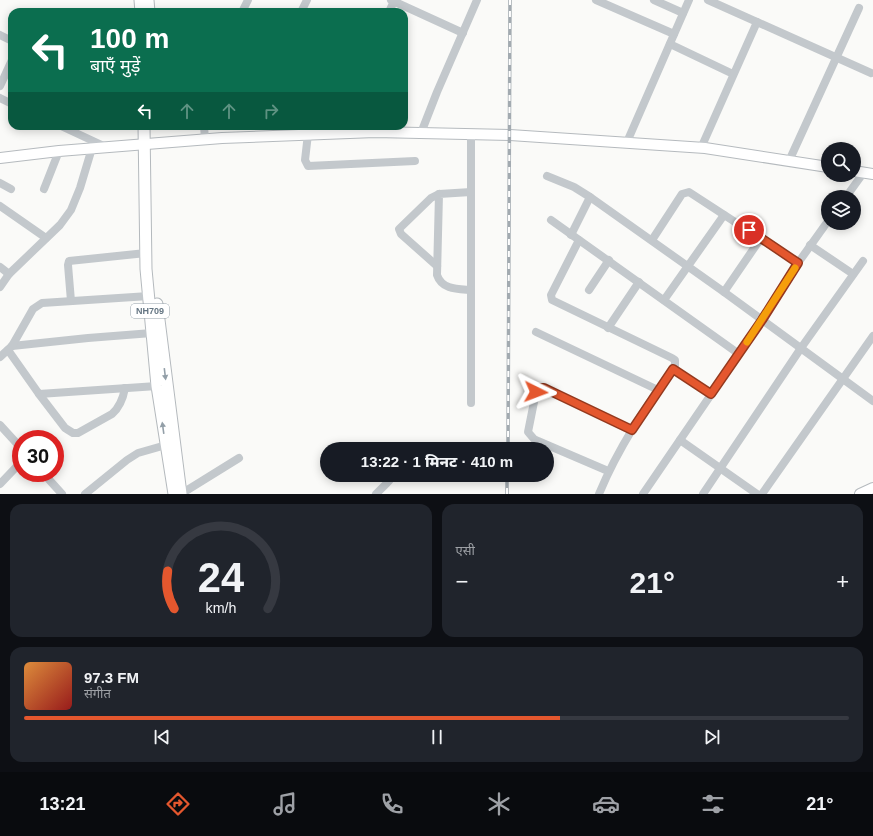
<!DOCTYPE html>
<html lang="hi">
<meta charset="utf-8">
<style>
body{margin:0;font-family:Arial,"Noto Sans Devanagari",sans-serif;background:#20242c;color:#f1f3f6;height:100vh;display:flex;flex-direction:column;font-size:15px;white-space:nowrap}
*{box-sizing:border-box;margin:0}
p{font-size:13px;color:#9ea1a6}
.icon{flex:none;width:22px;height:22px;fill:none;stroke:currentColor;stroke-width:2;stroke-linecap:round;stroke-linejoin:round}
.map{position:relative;height:494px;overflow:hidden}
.drawer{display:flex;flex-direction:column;gap:10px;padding:10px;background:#0d0f14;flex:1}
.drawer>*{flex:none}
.guide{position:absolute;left:8px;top:8px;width:400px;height:122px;border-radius:12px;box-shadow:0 2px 10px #0003;background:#0b6e4f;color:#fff;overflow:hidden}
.controls{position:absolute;left:821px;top:142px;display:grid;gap:8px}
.controls a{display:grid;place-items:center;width:40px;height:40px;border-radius:50%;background:#171b24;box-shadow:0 2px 10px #0003;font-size:20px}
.speed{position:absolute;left:12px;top:430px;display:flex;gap:8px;font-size:20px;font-weight:700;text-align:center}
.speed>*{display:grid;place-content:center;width:52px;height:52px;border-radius:50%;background:#171b24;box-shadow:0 2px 10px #0003;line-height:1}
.speed .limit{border:6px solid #d22;background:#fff;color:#111}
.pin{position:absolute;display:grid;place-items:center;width:34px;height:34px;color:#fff;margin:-17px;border:2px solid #fff;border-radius:50%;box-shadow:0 1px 4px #0007}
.me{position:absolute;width:44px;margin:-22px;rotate:93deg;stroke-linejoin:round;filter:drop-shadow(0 0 3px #0008)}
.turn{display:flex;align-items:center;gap:14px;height:84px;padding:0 16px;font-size:18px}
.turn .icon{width:52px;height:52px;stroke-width:2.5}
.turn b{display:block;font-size:28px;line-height:34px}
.lanes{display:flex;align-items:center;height:38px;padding:0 16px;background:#0003;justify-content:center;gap:20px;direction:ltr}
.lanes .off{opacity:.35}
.big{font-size:30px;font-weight:800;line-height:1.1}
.drawer .widget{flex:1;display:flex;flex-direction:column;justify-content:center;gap:6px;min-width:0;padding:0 14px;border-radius:12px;background:#20242c}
.drawer .dial{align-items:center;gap:0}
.dial svg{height:104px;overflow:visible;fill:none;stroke:#363941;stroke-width:7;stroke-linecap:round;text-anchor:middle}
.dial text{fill:#f1f3f6;stroke:none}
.song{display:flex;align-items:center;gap:12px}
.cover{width:48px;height:48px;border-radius:6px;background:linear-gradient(135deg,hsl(30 70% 55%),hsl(0 70% 35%))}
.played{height:4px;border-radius:2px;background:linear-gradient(90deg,#e4572e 65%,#363941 65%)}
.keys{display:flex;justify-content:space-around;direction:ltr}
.heat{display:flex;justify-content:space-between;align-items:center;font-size:22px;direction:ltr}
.drawer .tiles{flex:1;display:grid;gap:10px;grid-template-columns:1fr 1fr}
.widget:last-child{grid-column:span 2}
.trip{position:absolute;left:320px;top:442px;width:234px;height:40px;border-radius:20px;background:#171b24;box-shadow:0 2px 10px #0003;font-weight:800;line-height:40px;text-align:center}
.tab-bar{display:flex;height:64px;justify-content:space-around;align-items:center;background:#090b0e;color:#9ea1a6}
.tab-bar .icon{width:28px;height:28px}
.tab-bar .selected{color:#e4572e}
.tab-bar b{font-size:18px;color:#f1f3f6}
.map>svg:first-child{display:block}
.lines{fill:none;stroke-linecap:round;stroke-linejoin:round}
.major-casing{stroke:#b5babe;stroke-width:12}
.highway-casing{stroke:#b4b9bd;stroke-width:13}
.minor{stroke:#c3c8cc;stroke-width:8}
.major{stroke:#fff;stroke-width:10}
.highway{stroke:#fff;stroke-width:11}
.rail-casing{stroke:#a2aab0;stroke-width:3.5}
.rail{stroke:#fff;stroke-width:2;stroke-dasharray:6;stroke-linecap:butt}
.oneway{fill:#939fa8}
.route-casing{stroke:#94391e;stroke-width:10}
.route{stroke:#e4572e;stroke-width:7}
.slow{stroke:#f59e0b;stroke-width:7}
.labels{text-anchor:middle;stroke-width:4;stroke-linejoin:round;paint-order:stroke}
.shield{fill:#fff;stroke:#939fa8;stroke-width:1}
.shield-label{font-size:9px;font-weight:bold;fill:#657683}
</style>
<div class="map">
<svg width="873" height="494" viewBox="0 0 873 494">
<rect width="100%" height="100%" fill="#fafaf8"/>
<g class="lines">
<g class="major-casing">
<g id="major">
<polyline points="0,158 59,151 222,138 375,132 510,135 705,148 828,167"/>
<polyline points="854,171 873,174"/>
<polyline points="860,494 873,488"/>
</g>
</g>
<g class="highway-casing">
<g id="highway">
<polyline points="140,0 141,12"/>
<polyline points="148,0 149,12"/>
<polyline points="144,126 146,269 157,386 174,494"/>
<polyline points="157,304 181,494"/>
</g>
</g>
<g class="minor">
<polyline points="391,0 463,33"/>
<polyline points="596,0 674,34"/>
<polyline points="654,0 683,13"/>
<polyline points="708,0 871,73"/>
<polyline points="242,12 248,0"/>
<polyline points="301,12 307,0"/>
<polyline points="389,12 394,1"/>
<polyline points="0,35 12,41"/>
<polyline points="670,44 733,74"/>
<polyline points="0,86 12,60"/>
<polyline points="0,98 12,104"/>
<polyline points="61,126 106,147"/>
<polyline points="204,126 205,139"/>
<polyline points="421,133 437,92 477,0"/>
<polyline points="308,134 305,160 308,166 415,161"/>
<polyline points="471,134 471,403"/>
<polyline points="627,142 689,0"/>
<polyline points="701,148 757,22"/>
<polyline points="789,161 859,8"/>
<polyline points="547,176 574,187 590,197 724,292 873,401"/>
<polyline points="0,183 11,189"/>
<polyline points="44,189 59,151"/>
<path d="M471,192L439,194L437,275C442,290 458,289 471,290"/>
<polyline points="846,197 864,172"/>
<polyline points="0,206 46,238"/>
<polyline points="551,220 739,354"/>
<polyline points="571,235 590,197"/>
<path d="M579,240L551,295L552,300L672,358L675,360V366C646,406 618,448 599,494"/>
<polyline points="652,240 682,194 689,192 798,263"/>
<polyline points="810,245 853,274"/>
<polyline points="437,266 401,234 399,229 431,198 439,194"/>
<polyline points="0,267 9,274"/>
<polyline points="0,287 9,274 60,225 71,210 80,188 92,148"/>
<polyline points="589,290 609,260"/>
<polyline points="724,292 761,238"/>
<polyline points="664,300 724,215"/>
<polyline points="71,301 68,265 69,261 146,253"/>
<polyline points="608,328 639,282"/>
<polyline points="536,332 658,390"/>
<polyline points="12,346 88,338 152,333"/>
<polyline points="8,350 39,394 157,386"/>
<polyline points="0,357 12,346 33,309 42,303 149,296"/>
<polyline points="673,369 711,395"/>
<path d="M39,394L65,428L73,433H78L112,414C120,407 123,399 125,388"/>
<polyline points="0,425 21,448"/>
<polyline points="680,440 757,494"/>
<polyline points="608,471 538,441 534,439 528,432 536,392 541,388 545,388 632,430"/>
<polyline points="43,473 62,494"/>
<polyline points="0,484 21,462"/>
<polyline points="85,494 127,460 138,453 166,445"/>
<polyline points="181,494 239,458"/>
<polyline points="376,494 389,481"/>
<polyline points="643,494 762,320 798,263 828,221"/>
<polyline points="703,494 801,348 863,261"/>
<polyline points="762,494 873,336"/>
</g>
<use href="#major" class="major"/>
<use href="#highway" class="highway"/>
<g class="rail-casing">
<g id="rail">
<polyline points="508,449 510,0"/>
<polyline points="507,494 507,475"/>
</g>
</g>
<use href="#rail" class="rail"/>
</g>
<defs><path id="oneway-solid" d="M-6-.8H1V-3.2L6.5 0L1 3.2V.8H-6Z"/></defs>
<g class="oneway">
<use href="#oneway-solid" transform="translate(165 374) rotate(83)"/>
<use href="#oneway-solid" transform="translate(163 428) rotate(-98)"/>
</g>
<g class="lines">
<g class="route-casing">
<polyline id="route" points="536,392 541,388 544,388 632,430 673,369 711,394 762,320 798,263 749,230"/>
</g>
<use href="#route" class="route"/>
<polyline class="slow" points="747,342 795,268"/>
</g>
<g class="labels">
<rect class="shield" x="131" y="304" width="38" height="14" rx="3"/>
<g class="shield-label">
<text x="150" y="314">NH709</text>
</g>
</g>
</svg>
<div class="controls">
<a><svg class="icon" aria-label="search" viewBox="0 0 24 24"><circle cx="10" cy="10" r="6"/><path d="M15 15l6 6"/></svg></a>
<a><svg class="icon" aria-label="layers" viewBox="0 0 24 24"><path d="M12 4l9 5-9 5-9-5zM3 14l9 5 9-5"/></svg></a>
</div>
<div class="speed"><div class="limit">30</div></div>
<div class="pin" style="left:749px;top:230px;background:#d93025"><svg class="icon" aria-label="arrive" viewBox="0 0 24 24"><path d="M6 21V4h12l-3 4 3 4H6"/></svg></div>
<svg class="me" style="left:536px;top:392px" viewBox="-20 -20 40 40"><path d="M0-17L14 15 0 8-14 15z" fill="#e4572e" stroke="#fff" stroke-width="4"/></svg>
<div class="trip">13:22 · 1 मिनट · 410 m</div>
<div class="guide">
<div class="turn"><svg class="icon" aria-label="left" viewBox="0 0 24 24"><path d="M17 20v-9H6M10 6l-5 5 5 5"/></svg><div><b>100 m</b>बाएँ मुड़ें</div></div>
<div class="lanes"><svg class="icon" aria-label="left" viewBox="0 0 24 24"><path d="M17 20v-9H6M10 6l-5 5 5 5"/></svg><svg class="icon off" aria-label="ahead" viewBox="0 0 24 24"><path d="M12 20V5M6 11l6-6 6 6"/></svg><svg class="icon off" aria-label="ahead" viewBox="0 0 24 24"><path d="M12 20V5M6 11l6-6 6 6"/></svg><svg class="icon off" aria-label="right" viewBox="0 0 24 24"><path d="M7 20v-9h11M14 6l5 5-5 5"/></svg></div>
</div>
</div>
<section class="drawer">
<div class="tiles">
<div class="widget dial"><svg viewBox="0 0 100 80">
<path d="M14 69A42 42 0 1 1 86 69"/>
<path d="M14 69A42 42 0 0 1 9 40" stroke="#e4572e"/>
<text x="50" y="56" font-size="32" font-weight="700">24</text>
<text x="50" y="72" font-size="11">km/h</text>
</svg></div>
<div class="widget"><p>एसी</p>
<div class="heat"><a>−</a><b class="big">21°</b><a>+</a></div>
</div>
<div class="widget">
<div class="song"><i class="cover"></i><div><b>97.3 FM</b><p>संगीत</p></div></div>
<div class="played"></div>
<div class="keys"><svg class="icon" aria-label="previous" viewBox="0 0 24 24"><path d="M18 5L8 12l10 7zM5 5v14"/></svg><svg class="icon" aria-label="pause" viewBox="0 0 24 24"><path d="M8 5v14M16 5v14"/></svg><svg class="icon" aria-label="next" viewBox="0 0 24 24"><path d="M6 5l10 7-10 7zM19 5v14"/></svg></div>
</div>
</div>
</section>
<nav class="tab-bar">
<b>13:21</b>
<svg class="icon selected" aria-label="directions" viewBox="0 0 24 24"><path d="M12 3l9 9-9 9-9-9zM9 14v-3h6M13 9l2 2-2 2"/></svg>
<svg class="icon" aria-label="music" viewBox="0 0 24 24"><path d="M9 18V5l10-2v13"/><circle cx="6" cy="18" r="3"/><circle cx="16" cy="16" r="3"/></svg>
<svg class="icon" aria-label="phone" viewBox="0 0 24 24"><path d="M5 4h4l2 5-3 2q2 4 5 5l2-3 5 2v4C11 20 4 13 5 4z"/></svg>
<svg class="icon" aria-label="climate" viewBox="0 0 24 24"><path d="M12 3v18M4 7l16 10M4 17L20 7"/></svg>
<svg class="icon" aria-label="car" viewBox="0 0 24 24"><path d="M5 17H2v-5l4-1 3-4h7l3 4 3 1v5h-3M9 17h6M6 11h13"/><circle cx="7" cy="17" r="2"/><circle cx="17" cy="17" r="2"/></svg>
<svg class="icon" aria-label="filters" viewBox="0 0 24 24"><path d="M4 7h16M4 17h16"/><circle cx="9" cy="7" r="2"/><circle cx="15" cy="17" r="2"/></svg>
<b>21°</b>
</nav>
